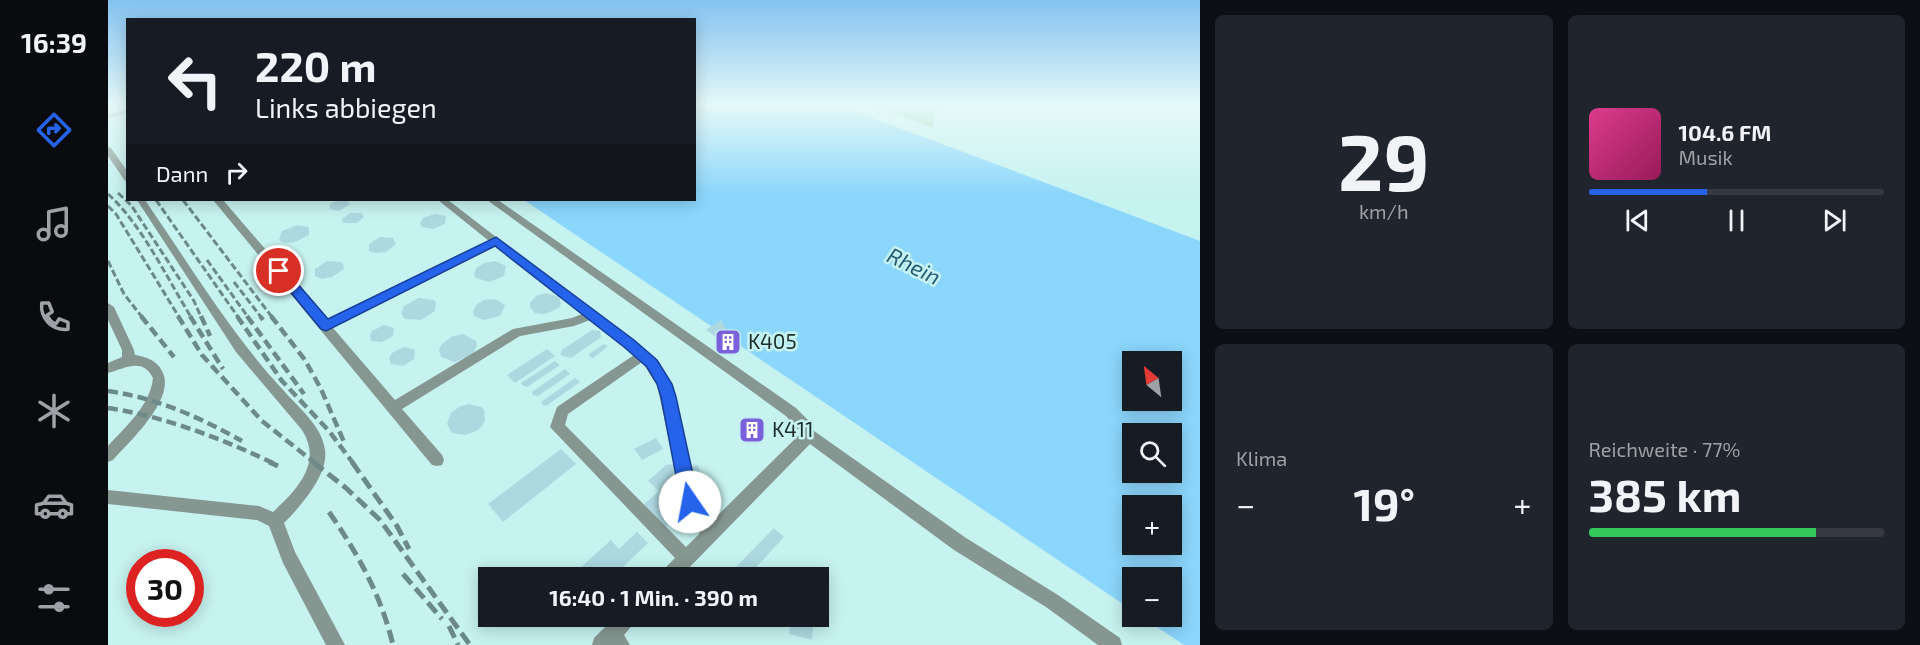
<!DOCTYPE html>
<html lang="de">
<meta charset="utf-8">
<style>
body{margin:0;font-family:"Exo 2",sans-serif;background:#20242c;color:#f1f3f6;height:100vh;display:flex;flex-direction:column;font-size:22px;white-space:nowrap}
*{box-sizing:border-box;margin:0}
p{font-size:20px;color:#9ea1a6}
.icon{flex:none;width:33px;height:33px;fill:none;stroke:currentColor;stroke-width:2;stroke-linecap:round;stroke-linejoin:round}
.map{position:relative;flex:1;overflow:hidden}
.drawer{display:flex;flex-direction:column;gap:15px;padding:15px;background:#0d0f14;width:720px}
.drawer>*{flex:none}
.banner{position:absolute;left:18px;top:18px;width:570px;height:183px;border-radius:0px;box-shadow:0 3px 15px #0003;background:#171b24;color:#f1f3f6;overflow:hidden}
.needle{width:39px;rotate:331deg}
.fabs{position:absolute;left:1014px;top:351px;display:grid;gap:12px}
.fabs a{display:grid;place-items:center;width:60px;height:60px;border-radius:0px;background:#171b24;box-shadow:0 3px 15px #0003;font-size:30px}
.speed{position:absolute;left:18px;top:549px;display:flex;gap:12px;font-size:30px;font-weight:700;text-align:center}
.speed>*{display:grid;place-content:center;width:78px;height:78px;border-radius:50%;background:#171b24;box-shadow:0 3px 15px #0003;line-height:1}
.speed .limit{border:9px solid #d22;background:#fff;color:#111}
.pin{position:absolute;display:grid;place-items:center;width:51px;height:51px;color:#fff;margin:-26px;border:3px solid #fff;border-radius:50%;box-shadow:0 2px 6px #0007}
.me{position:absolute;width:66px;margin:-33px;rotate:348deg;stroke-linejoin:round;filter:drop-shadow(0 0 4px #0008)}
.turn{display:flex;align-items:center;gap:21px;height:126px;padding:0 30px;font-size:27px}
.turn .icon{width:78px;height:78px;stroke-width:2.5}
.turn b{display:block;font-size:42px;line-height:51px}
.then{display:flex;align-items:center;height:57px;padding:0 30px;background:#0003;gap:12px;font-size:22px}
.big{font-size:45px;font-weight:700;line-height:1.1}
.drawer .card{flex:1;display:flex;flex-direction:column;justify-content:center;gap:9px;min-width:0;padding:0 21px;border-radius:9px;background:#20242c}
.drawer .dial{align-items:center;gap:0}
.dial b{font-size:78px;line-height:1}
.song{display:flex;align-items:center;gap:18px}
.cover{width:72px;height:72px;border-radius:9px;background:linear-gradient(135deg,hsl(330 70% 55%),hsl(330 70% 35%))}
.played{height:6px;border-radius:3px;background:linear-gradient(90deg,#2563eb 40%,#363941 40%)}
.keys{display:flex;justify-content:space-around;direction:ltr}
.heat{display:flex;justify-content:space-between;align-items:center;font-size:33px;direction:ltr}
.charge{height:9px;border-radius:4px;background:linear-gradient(90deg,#34c759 77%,#363941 0)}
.drawer .tiles{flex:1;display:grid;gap:15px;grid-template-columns:repeat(2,1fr)}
.trip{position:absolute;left:370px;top:567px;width:351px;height:60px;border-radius:0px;background:#171b24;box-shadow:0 3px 15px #0003;font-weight:700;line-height:60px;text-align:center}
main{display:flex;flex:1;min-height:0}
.tabs{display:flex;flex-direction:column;width:108px;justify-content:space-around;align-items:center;background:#090b0e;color:#9ea1a6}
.tabs .icon{width:42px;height:42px}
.tabs .active{color:#2563eb}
.tabs b{font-size:27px;color:#f1f3f6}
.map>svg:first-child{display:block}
.green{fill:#9fd3ae}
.water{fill:#8bd6fc;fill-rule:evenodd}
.building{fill:#aed8e0}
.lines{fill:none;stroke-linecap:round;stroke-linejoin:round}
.street{fill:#869791;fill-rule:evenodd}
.rail-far2{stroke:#6c8a89;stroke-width:3;stroke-dasharray:7 3;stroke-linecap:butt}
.rail-far1{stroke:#6c8a89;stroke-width:4.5;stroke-dasharray:10 5;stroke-linecap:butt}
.rail{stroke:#6c8a89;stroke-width:5;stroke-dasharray:13 6;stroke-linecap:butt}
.route{fill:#2563eb;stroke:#184099;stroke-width:1.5}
.labels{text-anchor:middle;stroke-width:5;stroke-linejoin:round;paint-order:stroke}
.poi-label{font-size:21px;fill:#1b2d2c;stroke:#c6f2f0;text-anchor:start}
.water-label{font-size:22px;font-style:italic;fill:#245d77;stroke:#c6f2f0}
</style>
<main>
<nav class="tabs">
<b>16:39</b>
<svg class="icon active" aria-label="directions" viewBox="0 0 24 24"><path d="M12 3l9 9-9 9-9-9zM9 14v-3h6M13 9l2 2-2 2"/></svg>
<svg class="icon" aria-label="music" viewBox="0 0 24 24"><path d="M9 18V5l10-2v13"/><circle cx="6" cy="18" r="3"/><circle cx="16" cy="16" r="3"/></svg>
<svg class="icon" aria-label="phone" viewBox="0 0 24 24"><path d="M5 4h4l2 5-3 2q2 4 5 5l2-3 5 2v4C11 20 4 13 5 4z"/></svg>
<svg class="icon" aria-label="climate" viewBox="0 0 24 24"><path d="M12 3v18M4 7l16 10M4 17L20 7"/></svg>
<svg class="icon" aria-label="car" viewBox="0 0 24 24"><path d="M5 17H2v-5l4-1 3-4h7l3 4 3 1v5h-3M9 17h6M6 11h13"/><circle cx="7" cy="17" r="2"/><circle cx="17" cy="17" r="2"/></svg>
<svg class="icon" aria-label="filters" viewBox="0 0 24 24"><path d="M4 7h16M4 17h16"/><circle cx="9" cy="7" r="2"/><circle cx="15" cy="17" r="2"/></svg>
</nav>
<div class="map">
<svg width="1092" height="645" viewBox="0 0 1092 645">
<rect width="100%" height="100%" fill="#c6f2f0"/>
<polygon class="green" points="762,105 841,105 827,109 825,128"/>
<path class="water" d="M587,105H730L1092,241V645H1076L1034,617L1064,616V578H1024V610L416,200H586ZM1024,362H1064V400H1024ZM1024,434H1064V472H1024ZM1024,506H1064V544H1024Z"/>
<g class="building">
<polygon points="232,200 239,200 242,204 231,211 221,209 223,203"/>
<polygon points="242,213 253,213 256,217 249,223 235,223 234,219"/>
<polygon points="327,214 338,216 337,224 325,229 314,227 312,224 315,218"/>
<polygon points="189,225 201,227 201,235 187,242 176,243 171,240 174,231"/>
<polygon points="272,237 285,238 288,244 278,252 268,253 261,251 261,244"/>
<polygon points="219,261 233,262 235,264 236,269 224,277 214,279 207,276 207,269"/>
<polygon points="387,261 398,266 396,276 381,282 368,278 366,275 368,268 376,263"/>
<polygon points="438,293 451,297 453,304 451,308 437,314 427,313 422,307 422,303 428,296"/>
<polygon points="311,298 326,300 328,303 327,311 313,320 297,319 293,314 296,306"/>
<polygon points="387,299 397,305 392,316 376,320 366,316 365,312 368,305 376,300"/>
<polygon points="613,320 632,354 598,330"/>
<polygon points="276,325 286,328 285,336 274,342 263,341 262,335 264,331"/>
<polygon points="484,330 492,331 493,337 463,358 452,355 454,350"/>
<polygon points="355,334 368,341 369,345 365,354 347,362 333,357 331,349 334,344 343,337"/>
<polygon points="496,344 500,346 485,358 481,356 481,354"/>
<polygon points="296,347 307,350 306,359 295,366 283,364 281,358 284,353"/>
<polygon points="439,349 447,356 407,383 399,375"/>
<polygon points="447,361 452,365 419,387 414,385 413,383"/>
<polygon points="457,369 462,374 430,396 425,395 424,392"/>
<polygon points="467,378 472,382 438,406 434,404 433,402"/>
<polygon points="361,404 373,407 376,410 377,420 374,426 370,430 357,435 344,433 339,424 343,413 351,407"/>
<polygon points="548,438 555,449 534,460 526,449"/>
<polygon points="453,449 468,464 395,522 380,504"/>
<polygon points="570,464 577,501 567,510 571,515 556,528 534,506 551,491 540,481 558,465"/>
<polygon points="590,465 594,480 583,483 579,467"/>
<polygon points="666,528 676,537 639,577 628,567"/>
<polygon points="529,532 540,543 503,578 461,578 503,540 511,549"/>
<polygon points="676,616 699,616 699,624 705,625 704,640 681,634 683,619"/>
</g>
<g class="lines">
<g class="street">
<polygon points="20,109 20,113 0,118 0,114"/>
<polygon points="0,147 3,148 20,172 20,182 17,181 0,156"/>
<path d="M29,200H37C82,265 122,333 176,391C191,408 214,426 217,450C221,474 192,507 176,523L187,552L237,645H218L175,563L161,526L149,520L0,504V490L151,506L165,512C189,490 215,463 194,430L128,352Z"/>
<path d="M105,200H115L219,321L381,241L330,200H340L549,361L563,384L592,509L603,522L693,433L678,416L379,200H390L688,408L702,422L706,431L858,538L950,595L1012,638L1014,645H990L938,607L846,550L702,444L571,578H551L553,572L567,558L442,427L449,407L526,355L482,320L466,326L412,336L294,409L334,455L336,460L334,465L329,466L324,465ZM387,246L474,314L464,318L405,329L287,400L225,328ZM534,362L549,385L577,513L592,533L578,547L457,425L460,414Z"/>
<path d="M0,303L6,307L26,350L27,355C38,357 49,360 54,371C69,398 22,441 5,460L0,462V446C18,426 42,406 45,378C35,357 17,368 0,373V363L14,357V350L0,320Z"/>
<polygon points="508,616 530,616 527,622 516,635 522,645 484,645 486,638"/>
</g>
<g class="rail-far2">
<polyline points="18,105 20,107"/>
<polyline points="10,193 23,205 86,301 93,317"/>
<path d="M0,194C34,225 59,278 83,317"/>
<polyline points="48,200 130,317"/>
<polyline points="75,200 164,317"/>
<polyline points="0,206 8,214 71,317"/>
<polyline points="99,260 140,317"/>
<polyline points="0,261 16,294 34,317"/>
<polyline points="126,282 153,317"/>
</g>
<g class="rail-far1">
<polyline points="33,316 66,357"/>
<polyline points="70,316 94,355 154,421 207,463"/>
<polyline points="82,316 115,369"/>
<polyline points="93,316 102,336"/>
<polyline points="129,316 174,381 221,431 245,463"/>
<polyline points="139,316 196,394"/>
<polyline points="152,316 155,320"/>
<polyline points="163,316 197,360 213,389 236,442"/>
<path d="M0,391C49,398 91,417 134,441"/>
<path d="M0,408C58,417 112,438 165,463"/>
</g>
<g class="rail">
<polyline points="161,462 170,466"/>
<polyline points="205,462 238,488 272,520 362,645"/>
<polyline points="244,462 289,526 301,549"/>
<path d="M221,512C250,554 273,595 285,645"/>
<polyline points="295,574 334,619"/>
<polyline points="341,626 350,645"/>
</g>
</g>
<linearGradient id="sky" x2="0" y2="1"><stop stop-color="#83c2f0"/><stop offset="0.54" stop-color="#e5f9f8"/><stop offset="1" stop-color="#e5f9f8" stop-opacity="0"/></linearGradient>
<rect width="1092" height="195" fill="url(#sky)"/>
<polygon class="route" points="388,237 526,340 549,360 564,384 568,397 591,502 588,508 582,510 576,508 573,502 553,397 549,384 539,367 516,347 387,246 218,331 213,329 165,271 171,267 176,268 220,319"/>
<defs>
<g id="building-square" transform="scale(1.35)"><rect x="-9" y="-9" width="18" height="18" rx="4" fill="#7b60db" stroke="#c6f2f0"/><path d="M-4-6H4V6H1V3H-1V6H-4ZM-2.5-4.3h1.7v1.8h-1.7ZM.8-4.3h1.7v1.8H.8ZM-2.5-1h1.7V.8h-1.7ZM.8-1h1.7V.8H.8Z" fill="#fff"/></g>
</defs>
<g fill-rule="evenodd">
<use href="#building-square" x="620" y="342"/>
<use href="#building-square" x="644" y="430"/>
</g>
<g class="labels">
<g class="poi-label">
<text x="640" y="349">K405</text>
<text x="664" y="437">K411</text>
</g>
<g class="water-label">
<text transform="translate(806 266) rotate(26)" y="8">Rhein</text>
</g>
</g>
</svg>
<div class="fabs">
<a><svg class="needle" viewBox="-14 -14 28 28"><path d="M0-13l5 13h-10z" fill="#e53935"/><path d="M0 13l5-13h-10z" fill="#9ea1a6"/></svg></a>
<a><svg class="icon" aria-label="search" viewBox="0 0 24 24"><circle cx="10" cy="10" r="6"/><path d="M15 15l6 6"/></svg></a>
<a>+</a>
<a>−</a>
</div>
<div class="speed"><div class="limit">30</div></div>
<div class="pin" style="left:171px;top:271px;background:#d93025"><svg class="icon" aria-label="arrive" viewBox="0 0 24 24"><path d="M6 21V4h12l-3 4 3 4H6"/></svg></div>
<svg class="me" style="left:582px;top:502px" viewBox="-20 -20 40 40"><circle r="19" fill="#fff"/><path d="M0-13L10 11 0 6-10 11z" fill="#2563eb"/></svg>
<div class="trip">16:40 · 1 Min. · 390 m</div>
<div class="banner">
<div class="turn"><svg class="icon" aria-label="left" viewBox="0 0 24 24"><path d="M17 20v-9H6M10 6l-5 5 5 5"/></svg><div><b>220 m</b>Links abbiegen</div></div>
<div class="then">Dann<svg class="icon" aria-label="right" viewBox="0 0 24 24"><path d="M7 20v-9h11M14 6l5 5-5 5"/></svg></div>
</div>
</div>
<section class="drawer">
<div class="tiles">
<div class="card dial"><b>29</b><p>km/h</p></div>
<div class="card">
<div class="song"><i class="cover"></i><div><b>104.6 FM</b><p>Musik</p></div></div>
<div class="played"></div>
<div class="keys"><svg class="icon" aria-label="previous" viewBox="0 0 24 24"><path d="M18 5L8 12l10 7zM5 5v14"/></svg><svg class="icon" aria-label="pause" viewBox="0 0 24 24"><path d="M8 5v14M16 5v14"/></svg><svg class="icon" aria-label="next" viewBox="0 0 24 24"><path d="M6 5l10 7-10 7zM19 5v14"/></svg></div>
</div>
<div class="card"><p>Klima</p>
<div class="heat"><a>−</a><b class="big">19°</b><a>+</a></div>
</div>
<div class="card"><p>Reichweite · 77%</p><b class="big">385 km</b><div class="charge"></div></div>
</div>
</section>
</main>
